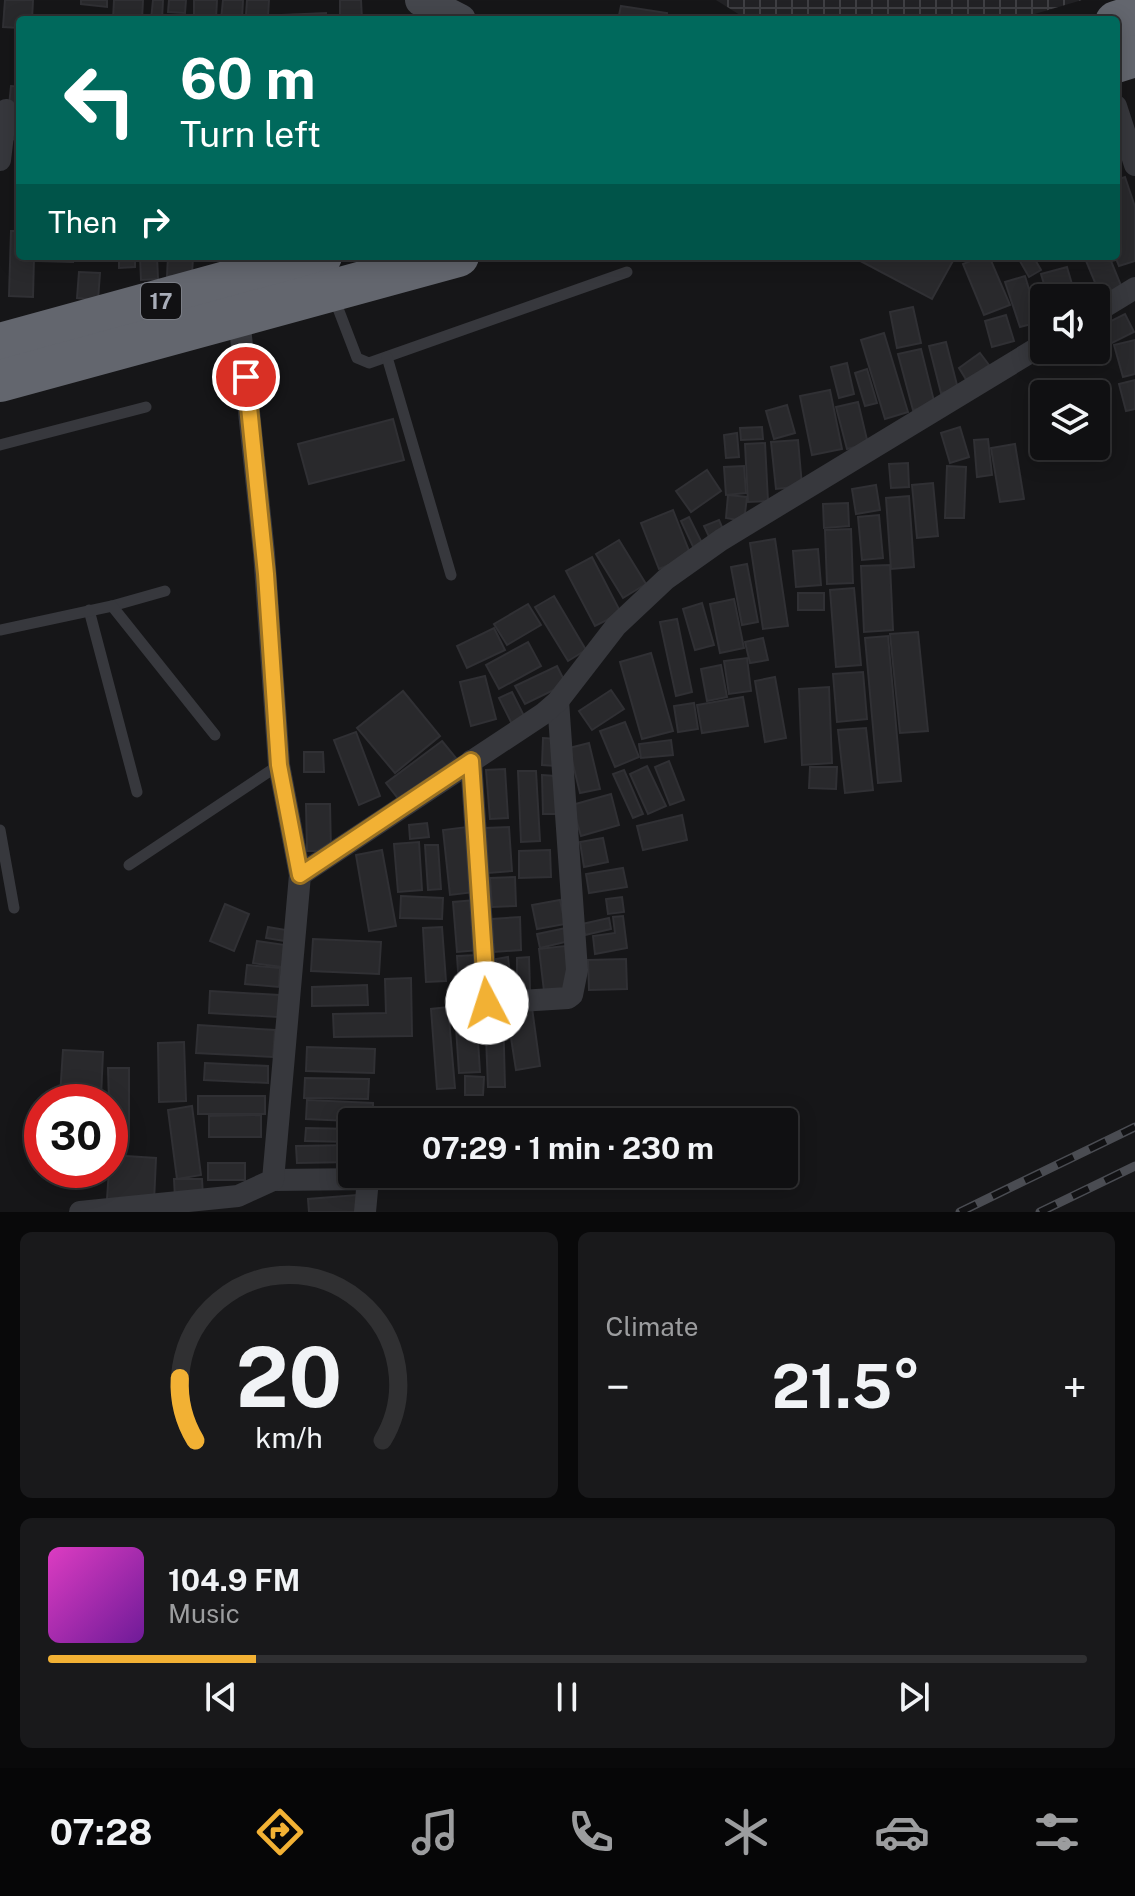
<!DOCTYPE html>
<meta charset="utf-8">
<style>
body{margin:0;font-family:"Public Sans",sans-serif;background:#19191b;color:#f1f3f6;height:100vh;display:flex;flex-direction:column;font-size:30px;white-space:nowrap}
*{box-sizing:border-box;margin:0}
p{font-size:26px;color:#9c9d9f}
.icon{flex:none;width:44px;height:44px;fill:none;stroke:currentColor;stroke-width:2;stroke-linecap:round;stroke-linejoin:round}
.map{position:relative;height:1212px;overflow:hidden}
.details{display:flex;flex-direction:column;gap:20px;padding:20px;background:#09090a;flex:1}
.details>*{flex:none}
.guide{position:absolute;left:16px;top:16px;width:1104px;height:244px;border-radius:8px;box-shadow:0 4px 20px #0003,0 0 0 2px #303032;background:#00695c;color:#fff;overflow:hidden}
.tools{position:absolute;left:1030px;top:284px;display:grid;gap:16px}
.tools a{display:grid;place-items:center;width:80px;height:80px;border-radius:8px;background:#101012;box-shadow:0 4px 20px #0003,0 0 0 2px #303032;font-size:40px}
.speed{position:absolute;left:24px;top:1084px;display:flex;gap:16px;font-size:40px;font-weight:700;text-align:center}
.speed>*{display:grid;place-content:center;width:104px;height:104px;border-radius:50%;background:#101012;box-shadow:0 4px 20px #0003,0 0 0 2px #303032;line-height:1}
.speed .limit{border:12px solid #d22;background:#fff;color:#111}
.pin{position:absolute;display:grid;place-items:center;width:68px;height:68px;color:#fff;margin:-34px;border:4px solid #fff;border-radius:50%;box-shadow:0 2px 8px #0007}
.me{position:absolute;width:88px;margin:-44px;rotate:355deg;stroke-linejoin:round;filter:drop-shadow(0 0 6px #0008)}
.turn{display:flex;align-items:center;gap:28px;height:168px;padding:0 32px;font-size:36px}
.turn .icon{width:104px;height:104px;stroke-width:2.5}
.turn b{display:block;font-size:56px;line-height:68px}
.then{display:flex;align-items:center;height:76px;padding:0 32px;background:#0003;gap:16px;font-size:30px}
.big{font-size:60px;font-weight:700;line-height:1.1}
.details .widget{flex:1;display:flex;flex-direction:column;justify-content:center;gap:12px;min-width:0;padding:0 28px;border-radius:12px;background:#19191b}
.details .dial{align-items:center;gap:0}
.dial svg{height:208px;overflow:visible;fill:none;stroke:#303032;stroke-width:7;stroke-linecap:round;text-anchor:middle}
.dial text{fill:#f1f3f6;stroke:none}
.song{display:flex;align-items:center;gap:24px}
.cover{width:96px;height:96px;border-radius:12px;background:linear-gradient(135deg,hsl(310 70% 55%),hsl(280 70% 35%))}
.played{height:8px;border-radius:4px;background:linear-gradient(90deg,#f2b134 20%,#303032 20%)}
.keys{display:flex;justify-content:space-around;direction:ltr}
.heat{display:flex;justify-content:space-between;align-items:center;font-size:44px;direction:ltr}
.details .tiles{flex:1;display:grid;gap:20px;grid-template-columns:1fr 1fr}
.widget:last-child{grid-column:span 2}
.trip{position:absolute;left:338px;top:1108px;width:460px;height:80px;border-radius:8px;background:#101012;box-shadow:0 4px 20px #0003,0 0 0 2px #303032;font-weight:700;line-height:80px;text-align:center}
.dock{display:flex;height:128px;justify-content:space-around;align-items:center;background:#060607;color:#9c9d9f}
.dock .icon{width:56px;height:56px}
.dock .selected{color:#f2b134}
.dock b{font-size:36px;color:#f1f3f6}
.map>svg:first-child{display:block}
.industrial{fill:url(#industrial-grid)}
.building{fill:#29292c;stroke:#303034;stroke-width:2}
.lines{fill:none;stroke-linecap:round;stroke-linejoin:round}
.lane{stroke:#37383d;stroke-width:11}
.street{stroke:#37383d;stroke-width:22}
.secondary{stroke:#45474d;stroke-width:32}
.highway{stroke:#63666e;stroke-width:42}
.rail-casing{stroke:#4a4c52;stroke-width:9}
.rail{stroke:#111113;stroke-width:6;stroke-dasharray:18;stroke-linecap:butt}
.route-casing{stroke:#9d7322;stroke-width:20}
.route{stroke:#f2b134;stroke-width:14}
.labels{text-anchor:middle;stroke-width:8;stroke-linejoin:round;paint-order:stroke}
.shield{fill:#111113;stroke:#7b7e86;stroke-width:2}
.shield-label{font-size:22px;font-weight:bold;fill:#a8adb8}
</style>
<div class="map">
<svg width="1135" height="1212" viewBox="0 0 1135 1212">
<defs>
<pattern id="industrial-grid" width="8" height="8" patternUnits="userSpaceOnUse" patternTransform="scale(2)"><rect width="8" height="8" fill="#222225"/><path d="M0 4h8M4 0v8" fill="none" stroke="#3f3f43"/></pattern>
</defs>
<rect width="100%" height="100%" fill="#161618"/>
<polygon class="industrial" points="716,0 1082,0 1014,20 748,20"/>
<g class="building">
<polygon points="5,0 33,0 32,20 20,20 20,28 3,27"/>
<polygon points="81,0 107,0 107,7 81,4"/>
<polygon points="114,0 143,0 142,20 113,20"/>
<polygon points="153,0 163,0 162,20 151,20"/>
<polygon points="169,0 186,0 185,13 168,12"/>
<polygon points="194,0 217,0 216,19 194,19"/>
<polygon points="223,0 243,0 242,20 245,20 221,20"/>
<polygon points="247,0 269,0 268,16 246,15"/>
<polygon points="340,0 361,0 362,20 340,20"/>
<polygon points="621,6 667,13 666,20 618,20"/>
<polygon points="326,13 326,20 282,20 282,15"/>
<polygon points="11,86 20,87 20,108 9,106"/>
<polygon points="12,117 20,118 20,140 10,139"/>
<polygon points="1125,177 1135,207 1135,261 1119,266 1115,256 1116,180"/>
<polygon points="11,231 20,231 20,256 34,256 33,297 9,296"/>
<polygon points="39,256 73,256 73,262 39,261"/>
<polygon points="119,256 135,256 135,267 119,268"/>
<polygon points="140,256 157,256 158,279 141,280"/>
<polygon points="168,256 193,256 192,276 167,276"/>
<polygon points="851,256 947,256 954,259 932,299"/>
<polygon points="982,256 989,256 1010,305 984,315 963,264"/>
<polygon points="1017,256 1033,256 1041,270 1029,277"/>
<polygon points="1084,256 1109,256 1122,288 1101,297"/>
<polygon points="1067,267 1076,298 1048,298 1041,274"/>
<polygon points="79,272 100,273 98,300 77,298"/>
<polygon points="1025,276 1039,322 1020,327 1005,282"/>
<polygon points="913,307 921,343 897,348 890,312"/>
<polygon points="1125,314 1134,332 1110,344 1101,326"/>
<polygon points="1006,315 1014,341 992,347 985,321"/>
<polygon points="884,333 908,412 885,419 861,340"/>
<polygon points="1135,340 1135,374 1123,377 1114,345"/>
<polygon points="946,342 958,389 941,393 929,346"/>
<polygon points="921,349 935,405 913,410 898,354"/>
<polygon points="980,353 989,365 967,381 959,368"/>
<polygon points="847,363 854,394 839,398 831,367"/>
<polygon points="867,369 877,403 865,406 855,373"/>
<polygon points="1135,380 1135,409 1126,411 1119,384"/>
<polygon points="830,390 842,449 812,455 800,396"/>
<polygon points="858,402 868,444 847,449 836,407"/>
<polygon points="787,405 795,433 774,439 766,411"/>
<polygon points="393,419 404,460 309,484 298,444"/>
<polygon points="762,427 763,439 741,440 740,428"/>
<polygon points="960,427 969,457 950,463 941,433"/>
<polygon points="737,433 739,457 726,458 724,435"/>
<polygon points="988,439 992,475 977,477 974,440"/>
<polygon points="798,440 802,486 776,489 771,442"/>
<polygon points="765,443 768,501 748,502 745,444"/>
<polygon points="1015,444 1024,499 1000,502 991,448"/>
<polygon points="908,463 909,487 891,488 889,464"/>
<polygon points="744,466 746,493 726,495 724,467"/>
<polygon points="947,466 966,467 964,518 945,518"/>
<polygon points="707,470 721,491 691,512 676,491"/>
<polygon points="933,483 938,536 917,538 912,485"/>
<polygon points="876,485 880,510 856,514 852,489"/>
<polygon points="728,495 747,497 744,521 726,518"/>
<polygon points="909,496 914,567 891,569 886,498"/>
<polygon points="848,503 849,526 824,528 823,504"/>
<polygon points="673,510 691,556 659,569 641,523"/>
<polygon points="879,515 883,558 862,560 858,517"/>
<polygon points="689,517 705,549 696,553 681,521"/>
<polygon points="719,520 725,534 711,541 704,526"/>
<polygon points="851,529 853,583 827,584 825,530"/>
<polygon points="775,539 788,626 763,629 750,543"/>
<polygon points="619,540 646,584 623,598 596,554"/>
<polygon points="818,549 821,585 796,587 793,551"/>
<polygon points="592,557 621,613 595,626 566,571"/>
<polygon points="747,564 758,622 742,625 731,567"/>
<polygon points="890,565 893,630 864,632 861,566"/>
<polygon points="854,588 861,665 836,667 830,590"/>
<rect x="798" y="593" width="26" height="17"/>
<polygon points="554,596 586,650 568,661 535,607"/>
<polygon points="734,599 744,648 720,653 710,604"/>
<polygon points="702,603 714,645 695,650 683,609"/>
<polygon points="528,604 541,625 507,645 494,624"/>
<polygon points="677,619 692,692 676,696 660,622"/>
<polygon points="494,628 505,650 467,668 457,646"/>
<polygon points="918,632 928,731 900,733 890,634"/>
<polygon points="888,636 901,781 878,783 865,638"/>
<polygon points="763,638 768,660 750,663 745,642"/>
<polygon points="528,642 541,666 499,689 486,665"/>
<polygon points="651,653 673,731 642,739 620,662"/>
<polygon points="747,658 751,691 729,694 724,661"/>
<polygon points="721,665 727,697 707,701 701,669"/>
<polygon points="557,666 566,684 525,704 515,686"/>
<polygon points="863,672 867,719 837,722 833,674"/>
<polygon points="485,676 496,719 471,726 460,682"/>
<polygon points="775,677 786,738 765,742 755,681"/>
<polygon points="829,687 832,763 802,765 799,689"/>
<polygon points="611,690 624,709 592,730 579,711"/>
<polygon points="403,691 440,736 395,773 357,728"/>
<polygon points="512,692 527,722 514,728 499,698"/>
<polygon points="743,697 748,726 702,733 697,705"/>
<polygon points="694,703 698,729 678,732 674,706"/>
<polygon points="625,722 639,757 615,767 600,731"/>
<polygon points="866,728 873,790 845,793 838,730"/>
<polygon points="356,732 380,796 359,805 334,740"/>
<polygon points="543,738 557,739 556,766 542,765"/>
<polygon points="671,740 673,755 641,758 639,744"/>
<polygon points="442,741 456,758 400,801 386,783"/>
<polygon points="589,743 600,789 580,793 569,748"/>
<polygon points="304,752 323,752 324,772 304,772"/>
<polygon points="669,761 684,800 670,805 655,767"/>
<polygon points="647,766 666,806 648,814 630,774"/>
<polygon points="810,767 837,767 836,789 809,788"/>
<polygon points="505,769 508,818 490,819 486,770"/>
<polygon points="624,770 643,814 633,818 613,774"/>
<polygon points="518,771 536,771 540,841 521,842"/>
<polygon points="542,775 555,776 556,814 543,814"/>
<polygon points="611,794 619,825 581,836 572,805"/>
<polygon points="306,804 330,804 331,851 307,851"/>
<polygon points="682,815 687,840 643,850 637,826"/>
<polygon points="427,823 429,837 410,839 409,825"/>
<polygon points="467,827 475,892 450,895 443,830"/>
<polygon points="509,827 512,871 488,873 485,828"/>
<polygon points="603,838 608,862 584,867 580,842"/>
<polygon points="419,842 422,890 398,892 394,844"/>
<polygon points="425,845 438,845 441,889 428,890"/>
<polygon points="382,850 396,926 369,931 356,855"/>
<polygon points="550,850 551,877 519,878 519,851"/>
<polygon points="623,868 627,887 589,893 586,874"/>
<polygon points="515,877 516,906 492,907 490,878"/>
<polygon points="401,896 443,898 442,919 400,918"/>
<polygon points="622,897 624,912 608,914 606,899"/>
<polygon points="475,900 479,950 457,952 453,902"/>
<polygon points="560,900 565,924 537,929 532,905"/>
<polygon points="225,904 249,914 234,951 210,941"/>
<polygon points="623,916 627,948 595,954 593,936 615,933 613,917"/>
<polygon points="520,917 521,950 494,952 492,919"/>
<polygon points="609,918 611,929 585,935 582,924"/>
<polygon points="268,927 286,930 285,941 266,938"/>
<polygon points="442,927 446,981 426,982 423,928"/>
<polygon points="566,928 569,941 540,948 537,934"/>
<polygon points="313,939 381,942 379,974 311,971"/>
<polygon points="257,941 285,945 282,967 253,963"/>
<polygon points="565,946 570,988 544,991 539,949"/>
<polygon points="478,955 481,1001 460,1002 457,956"/>
<polygon points="508,957 512,992 499,993 496,959"/>
<polygon points="529,957 530,990 517,990 517,958"/>
<polygon points="626,959 627,989 589,990 588,960"/>
<polygon points="247,965 280,968 279,987 245,984"/>
<polygon points="411,978 412,1036 334,1037 333,1014 386,1013 385,979"/>
<polygon points="367,985 368,1005 312,1006 312,987"/>
<polygon points="210,991 279,995 278,1017 209,1013"/>
<polygon points="448,1007 455,1088 437,1089 431,1009"/>
<polygon points="532,1008 540,1066 516,1070 507,1012"/>
<polygon points="476,1011 480,1072 459,1073 455,1012"/>
<polygon points="485,1011 503,1011 505,1087 488,1087"/>
<polygon points="198,1025 275,1030 273,1057 196,1053"/>
<polygon points="184,1042 186,1101 159,1102 158,1043"/>
<polygon points="307,1047 375,1049 374,1073 306,1071"/>
<polygon points="63,1050 103,1052 101,1098 60,1096"/>
<polygon points="205,1063 268,1066 268,1083 204,1080"/>
<polygon points="108,1068 129,1068 129,1137 110,1137"/>
<polygon points="465,1076 484,1077 483,1095 465,1095"/>
<polygon points="305,1078 369,1079 368,1099 304,1098"/>
<rect x="198" y="1096" width="67" height="18"/>
<polygon points="307,1100 373,1103 373,1122 306,1119"/>
<polygon points="192,1106 201,1175 177,1179 168,1110"/>
<polygon points="261,1115 261,1137 209,1137 209,1116"/>
<polygon points="306,1128 352,1129 352,1142 305,1141"/>
<polygon points="352,1145 352,1162 297,1163 296,1146"/>
<polygon points="110,1155 156,1158 154,1202 107,1199"/>
<rect x="208" y="1163" width="37" height="17"/>
<polygon points="174,1179 202,1179 203,1197 175,1198"/>
<polygon points="357,1195 358,1212 309,1212 308,1199"/>
</g>
<g class="lines">
<g class="lane">
<polyline points="334,298 357,358 369,363 627,272"/>
<polyline points="387,357 451,575"/>
<polyline points="0,445 146,407"/>
<polyline points="112,606 165,591"/>
<polyline points="89,610 137,792"/>
<polyline points="0,630 112,606 215,735"/>
<polyline points="0,830 14,908"/>
<polyline points="129,865 279,765"/>
</g>
<g class="street">
<polyline points="1116,106 1135,165"/>
<polyline points="0,160 6,110"/>
<polyline points="1096,312 1135,288"/>
<polyline points="471,761 487,1003 568,998 572,995 577,970 558,701"/>
<polyline points="300,875 543,714 558,701 616,626 666,579 721,540 1044,344"/>
<polyline points="273,1180 368,1179 365,1212"/>
<polyline points="80,1212 238,1196 273,1180 300,875 279,765 264,553 239,318"/>
</g>
<polyline class="secondary" points="421,0 460,20"/>
<g class="highway">
<polyline points="1116,22 1135,16"/>
<polyline points="1116,62 1135,56"/>
<polyline points="0,344 321,256"/>
<polyline points="0,381 458,256"/>
</g>
<g class="rail-casing">
<g id="rail">
<polyline points="960,1212 1135,1127"/>
<polyline points="1040,1212 1135,1166"/>
</g>
</g>
<use href="#rail" class="rail"/>
</g>
<g class="lines">
<g class="route-casing">
<polyline id="route" points="246,377 266,574 279,765 300,875 471,761 487,1003"/>
</g>
<use href="#route" class="route"/>
</g>
<g class="labels">
<rect class="shield" x="141" y="283" width="40" height="36" rx="6"/>
<g class="shield-label">
<text x="161" y="309">17</text>
</g>
</g>
</svg>
<div class="tools">
<a><svg class="icon" aria-label="sound" viewBox="0 0 24 24"><path d="M4 9h4l5-4v14l-5-4H4zM17 9q2 3 0 6"/></svg></a>
<a><svg class="icon" aria-label="layers" viewBox="0 0 24 24"><path d="M12 4l9 5-9 5-9-5zM3 14l9 5 9-5"/></svg></a>
</div>
<div class="speed"><div class="limit">30</div></div>
<div class="pin" style="left:246px;top:377px;background:#d93025"><svg class="icon" aria-label="arrive" viewBox="0 0 24 24"><path d="M6 21V4h12l-3 4 3 4H6"/></svg></div>
<svg class="me" style="left:487px;top:1003px" viewBox="-20 -20 40 40"><circle r="19" fill="#fff"/><path d="M0-13L10 11 0 6-10 11z" fill="#f2b134"/></svg>
<div class="trip">07:29 · 1 min · 230 m</div>
<div class="guide">
<div class="turn"><svg class="icon" aria-label="left" viewBox="0 0 24 24"><path d="M17 20v-9H6M10 6l-5 5 5 5"/></svg><div><b>60 m</b>Turn left</div></div>
<div class="then">Then<svg class="icon" aria-label="right" viewBox="0 0 24 24"><path d="M7 20v-9h11M14 6l5 5-5 5"/></svg></div>
</div>
</div>
<section class="details">
<div class="tiles">
<div class="widget dial"><svg viewBox="0 0 100 80">
<path d="M14 69A42 42 0 1 1 86 69"/>
<path d="M14 69A42 42 0 0 1 8 45" stroke="#f2b134"/>
<text x="50" y="56" font-size="32" font-weight="700">20</text>
<text x="50" y="72" font-size="11">km/h</text>
</svg></div>
<div class="widget"><p>Climate</p>
<div class="heat"><a>−</a><b class="big">21.5°</b><a>+</a></div>
</div>
<div class="widget">
<div class="song"><i class="cover"></i><div><b>104.9 FM</b><p>Music</p></div></div>
<div class="played"></div>
<div class="keys"><svg class="icon" aria-label="previous" viewBox="0 0 24 24"><path d="M18 5L8 12l10 7zM5 5v14"/></svg><svg class="icon" aria-label="pause" viewBox="0 0 24 24"><path d="M8 5v14M16 5v14"/></svg><svg class="icon" aria-label="next" viewBox="0 0 24 24"><path d="M6 5l10 7-10 7zM19 5v14"/></svg></div>
</div>
</div>
</section>
<nav class="dock">
<b>07:28</b>
<svg class="icon selected" aria-label="directions" viewBox="0 0 24 24"><path d="M12 3l9 9-9 9-9-9zM9 14v-3h6M13 9l2 2-2 2"/></svg>
<svg class="icon" aria-label="music" viewBox="0 0 24 24"><path d="M9 18V5l10-2v13"/><circle cx="6" cy="18" r="3"/><circle cx="16" cy="16" r="3"/></svg>
<svg class="icon" aria-label="phone" viewBox="0 0 24 24"><path d="M5 4h4l2 5-3 2q2 4 5 5l2-3 5 2v4C11 20 4 13 5 4z"/></svg>
<svg class="icon" aria-label="climate" viewBox="0 0 24 24"><path d="M12 3v18M4 7l16 10M4 17L20 7"/></svg>
<svg class="icon" aria-label="car" viewBox="0 0 24 24"><path d="M5 17H2v-5l4-1 3-4h7l3 4 3 1v5h-3M9 17h6M6 11h13"/><circle cx="7" cy="17" r="2"/><circle cx="17" cy="17" r="2"/></svg>
<svg class="icon" aria-label="filters" viewBox="0 0 24 24"><path d="M4 7h16M4 17h16"/><circle cx="9" cy="7" r="2"/><circle cx="15" cy="17" r="2"/></svg>
</nav>
